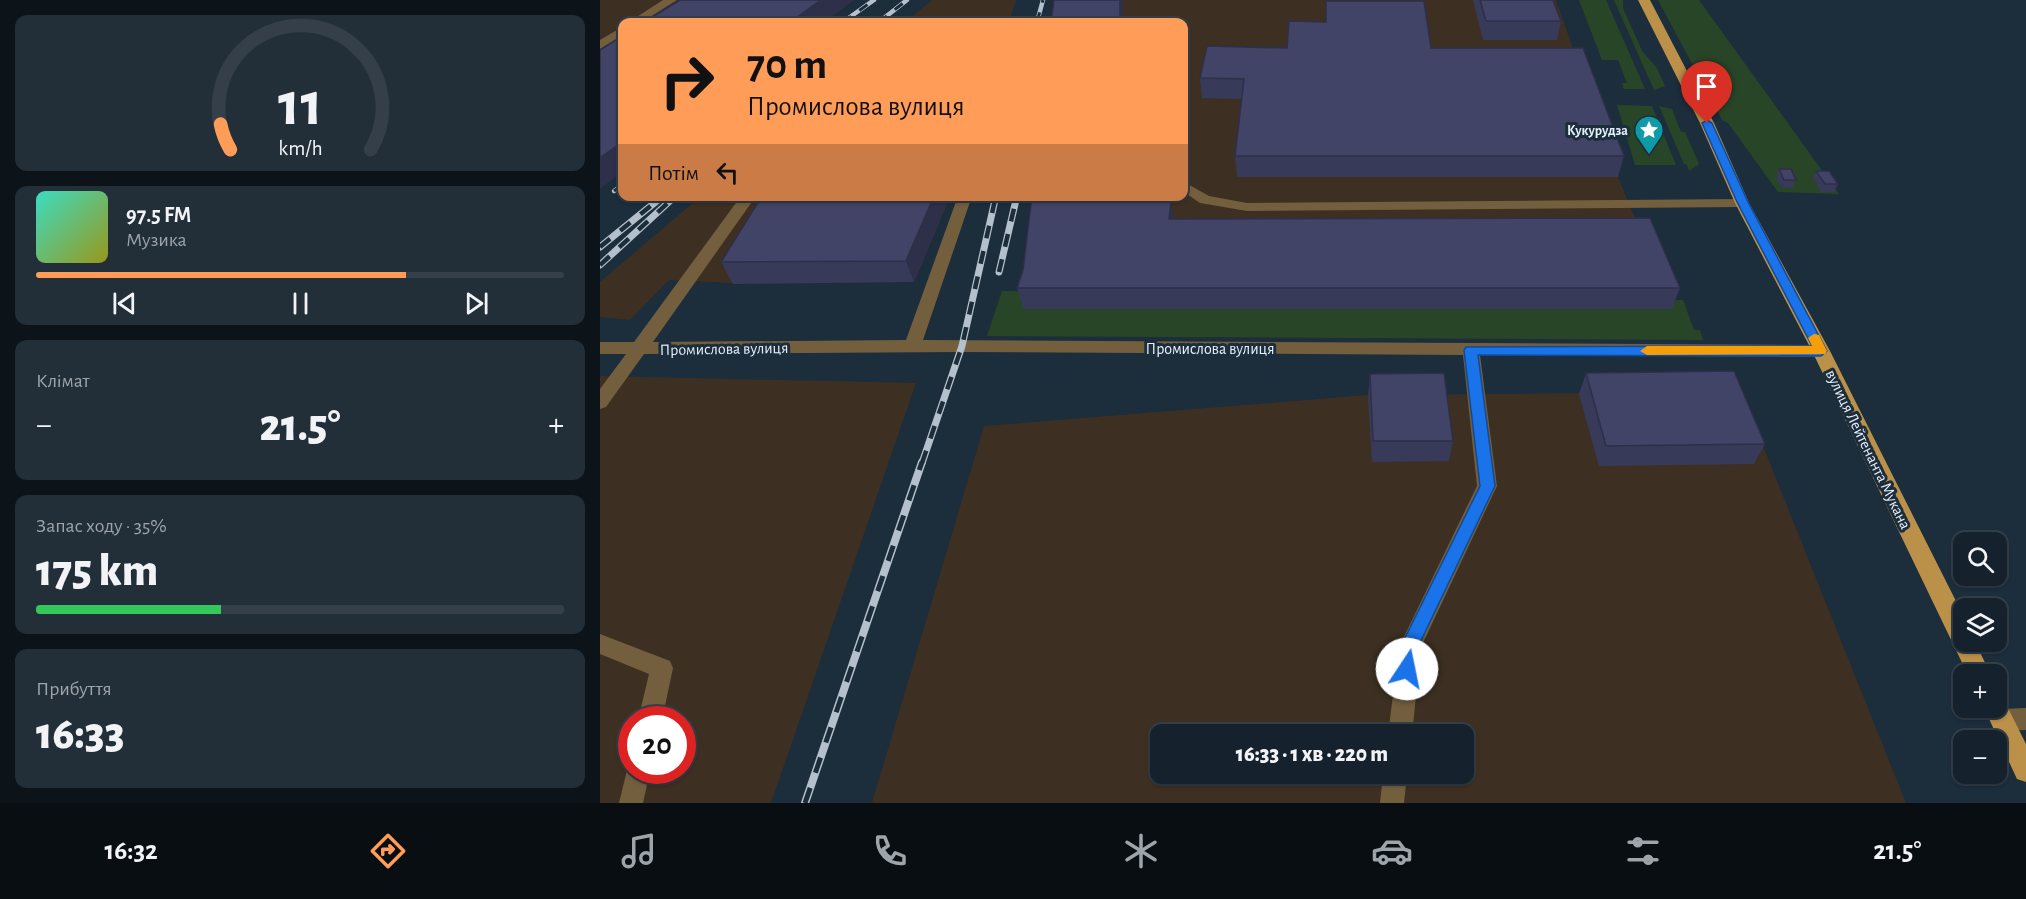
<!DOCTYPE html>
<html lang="uk">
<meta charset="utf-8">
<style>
body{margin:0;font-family:"Alegreya Sans",sans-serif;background:#222f39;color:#f1f3f6;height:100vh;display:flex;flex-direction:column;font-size:22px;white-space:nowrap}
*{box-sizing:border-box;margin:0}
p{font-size:20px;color:#9da4aa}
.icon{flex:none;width:33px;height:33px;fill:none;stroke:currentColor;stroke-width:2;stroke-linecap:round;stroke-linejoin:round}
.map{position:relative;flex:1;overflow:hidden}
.details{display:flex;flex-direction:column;gap:15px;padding:15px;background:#0c1319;width:600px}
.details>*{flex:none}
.guide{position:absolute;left:18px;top:18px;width:570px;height:183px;border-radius:12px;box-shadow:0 2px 4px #0004,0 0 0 2px #343f49;background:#fe9c58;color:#111;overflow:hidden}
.tools{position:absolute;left:1353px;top:532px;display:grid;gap:12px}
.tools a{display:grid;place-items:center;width:54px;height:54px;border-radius:12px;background:#15222d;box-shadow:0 2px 4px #0004,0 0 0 2px #343f49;font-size:30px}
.speed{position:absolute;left:18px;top:706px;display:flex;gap:12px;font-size:30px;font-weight:700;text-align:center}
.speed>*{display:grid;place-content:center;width:78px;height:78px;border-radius:50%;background:#15222d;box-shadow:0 2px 4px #0004,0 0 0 2px #343f49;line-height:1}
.speed .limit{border:9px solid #d22;background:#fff;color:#111}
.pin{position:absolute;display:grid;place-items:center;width:51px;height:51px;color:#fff;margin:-62px -26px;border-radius:50% 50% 50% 0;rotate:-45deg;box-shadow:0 0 6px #0007}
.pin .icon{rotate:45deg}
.me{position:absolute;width:66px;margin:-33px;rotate:11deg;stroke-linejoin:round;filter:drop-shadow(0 0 4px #0008)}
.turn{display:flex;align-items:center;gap:21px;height:126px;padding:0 30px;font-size:27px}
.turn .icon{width:78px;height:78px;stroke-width:2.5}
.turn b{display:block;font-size:42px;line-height:51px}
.then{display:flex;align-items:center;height:57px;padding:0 30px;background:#0003;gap:12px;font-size:22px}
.big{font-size:45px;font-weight:800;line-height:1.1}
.details .card{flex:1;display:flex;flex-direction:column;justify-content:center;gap:9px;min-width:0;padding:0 21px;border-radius:12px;background:#222f39}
.details .dial{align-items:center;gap:0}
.dial svg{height:156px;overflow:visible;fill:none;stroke:#343f49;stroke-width:7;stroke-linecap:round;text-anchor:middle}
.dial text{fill:#f1f3f6;stroke:none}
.song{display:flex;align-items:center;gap:18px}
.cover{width:72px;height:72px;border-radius:9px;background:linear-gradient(135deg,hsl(170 70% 55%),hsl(60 70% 35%))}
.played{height:6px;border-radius:3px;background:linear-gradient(90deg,#fe9c58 70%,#343f49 70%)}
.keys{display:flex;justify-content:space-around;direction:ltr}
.heat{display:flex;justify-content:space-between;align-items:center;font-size:33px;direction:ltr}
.charge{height:9px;border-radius:4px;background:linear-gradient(90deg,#34c759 35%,#343f49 0)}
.trip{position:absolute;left:550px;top:724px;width:324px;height:60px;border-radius:12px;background:#15222d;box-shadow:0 2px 4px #0004,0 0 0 2px #343f49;font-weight:800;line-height:60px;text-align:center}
.menu{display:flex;height:96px;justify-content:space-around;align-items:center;background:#080e12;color:#9da4aa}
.menu .icon{width:42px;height:42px}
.menu .current{color:#fe9c58}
.menu b{font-size:27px;color:#f1f3f6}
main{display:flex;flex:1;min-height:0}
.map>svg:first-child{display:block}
.industrial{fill:#3d3022;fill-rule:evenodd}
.green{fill:#294528}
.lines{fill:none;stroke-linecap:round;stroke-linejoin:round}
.minor{fill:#735f3e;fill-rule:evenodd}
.major{fill:#bb9149;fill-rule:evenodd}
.rail-far2-casing{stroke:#b4c0cb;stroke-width:4.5}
.rail-far1-casing{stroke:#b4c0cb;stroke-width:7}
.rail-casing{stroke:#b4c0cb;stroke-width:8}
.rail-far2{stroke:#1c2d3c;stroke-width:3;stroke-dasharray:10;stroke-linecap:butt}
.rail-far1{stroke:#1c2d3c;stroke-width:4.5;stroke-dasharray:13;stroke-linecap:butt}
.rail{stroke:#1c2d3c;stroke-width:5;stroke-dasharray:16;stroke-linecap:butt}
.wall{fill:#383a59}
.shaded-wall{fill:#2e2f48}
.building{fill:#414367;stroke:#2e2f48;stroke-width:1.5}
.route{fill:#1a73e8;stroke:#114b97;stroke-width:1.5}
.slow{fill:#f59e0b}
.labels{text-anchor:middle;stroke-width:6;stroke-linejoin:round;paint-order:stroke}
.far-poi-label{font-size:14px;font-weight:bold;fill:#e6f0fa;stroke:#1c2d3c;text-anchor:end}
.street-label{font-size:16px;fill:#e6f0fa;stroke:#1c2d3c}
</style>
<main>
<section class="details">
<div class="card dial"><svg viewBox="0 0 100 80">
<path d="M14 69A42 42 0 1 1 86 69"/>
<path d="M14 69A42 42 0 0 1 9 56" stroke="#fe9c58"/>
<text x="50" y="56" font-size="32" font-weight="700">11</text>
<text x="50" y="72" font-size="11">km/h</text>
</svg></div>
<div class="card">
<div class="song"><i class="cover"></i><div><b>97.5 FM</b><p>Музика</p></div></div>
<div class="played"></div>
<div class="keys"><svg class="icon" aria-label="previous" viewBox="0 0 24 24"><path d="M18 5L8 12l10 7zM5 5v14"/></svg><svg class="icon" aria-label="pause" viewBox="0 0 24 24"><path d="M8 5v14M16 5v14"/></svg><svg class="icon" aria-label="next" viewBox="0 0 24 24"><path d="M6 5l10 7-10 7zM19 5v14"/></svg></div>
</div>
<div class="card"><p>Клімат</p>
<div class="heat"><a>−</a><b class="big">21.5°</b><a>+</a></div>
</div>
<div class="card"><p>Запас ходу · 35%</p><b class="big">175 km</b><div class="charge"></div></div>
<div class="card"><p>Прибуття</p><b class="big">16:33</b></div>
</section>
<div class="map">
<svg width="1426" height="803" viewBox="0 0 1426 803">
<rect width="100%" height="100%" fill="#1c2d3c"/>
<g class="industrial">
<polygon points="0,0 254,0 224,22 22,22 22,172 0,188"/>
<polygon points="332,0 416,0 409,22 306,22"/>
<polygon points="460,0 956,0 1018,177 1072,309 424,309 429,291 440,197 584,196 584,22 458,22"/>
<polygon points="100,197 350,197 314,282 133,283 69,280 30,320 0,317 0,282"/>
<path d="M0,376L316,383L171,803H0ZM32,720H82V771H32Z"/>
<path d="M1125,392L1153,421L1306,803H272L384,426L768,395ZM561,735H864V774H561Z"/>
</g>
<g class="green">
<polygon points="979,0 1006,0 1045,89 1024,89 1022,83 1027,83 1018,60 1002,60"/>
<polygon points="1014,0 1023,0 1023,8 1042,51 1057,68 1065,86 1054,90"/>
<polygon points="1058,0 1099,0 1239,194 1178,192 1128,123 1122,120"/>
<polygon points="1017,105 1052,106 1076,165 1035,165"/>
<polygon points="1059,106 1072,109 1081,132 1085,132 1099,164 1089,171 1087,165 1084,164"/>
<polygon points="402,291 1083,300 1094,330 1100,330 1103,340 387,336"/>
</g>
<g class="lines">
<g class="minor">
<polygon points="63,0 77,0 42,22 29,22"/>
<polygon points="22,27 22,36 0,49 0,40"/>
<polygon points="584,182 609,196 647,203 1142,199 1149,203 1142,207 647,211 600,203 584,192"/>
<polygon points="141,196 156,196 53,342 306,340 358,196 372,196 323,340 1221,345 1227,347 1230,351 1227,355 1221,357 880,355 897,486 821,647 812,735 788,735 799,647 877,486 863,355 362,352 44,354 6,407 0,409 0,389 26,354 0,354 0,342 34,342"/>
<polygon points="0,634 70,661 73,668 62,720 38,720 49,674 0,654"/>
<polygon points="1426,708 1426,730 1402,731 1394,728 1390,720 1394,712 1402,709"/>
<polygon points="29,762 32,762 32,771 50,771 43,803 19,803"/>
<polygon points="783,774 807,774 804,803 780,803"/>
</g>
<g class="major">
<polygon points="1038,0 1050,0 1114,123 1149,203 1230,351 1364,617 1364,642 1375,642 1391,675 1368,675 1212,351 1135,203 1100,123"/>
<polygon points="1396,697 1404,700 1426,744 1426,782 1417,779 1384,708 1396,708"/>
</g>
<g class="rail-far2-casing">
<g id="rail-far2">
<polyline points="243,22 274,0"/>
<polyline points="279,22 307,0"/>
<polyline points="437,22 443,0"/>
<polyline points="14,191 22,185"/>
<polyline points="56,202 63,196"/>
<polyline points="70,202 76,196"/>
<polyline points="395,202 396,196"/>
<polyline points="416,202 417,196"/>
</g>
</g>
<g class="rail-far1-casing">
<g id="rail-far1">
<polyline points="0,247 58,200"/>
<polyline points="0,265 71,200"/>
<polyline points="399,272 416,200"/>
<polyline points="322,463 362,346 395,200"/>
</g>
</g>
<g class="rail-casing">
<polyline id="rail" points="205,803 322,462"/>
</g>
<use href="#rail-far2" class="rail-far2"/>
<use href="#rail-far1" class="rail-far1"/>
<use href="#rail" class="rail"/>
</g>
<g class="wall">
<polygon points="873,0 953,0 961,21 957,40 883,40"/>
<polygon points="687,48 831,48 1024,156 1018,177 637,177 635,156 642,99 602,98 600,78"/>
<polygon points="1179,169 1196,180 1192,188 1181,187 1176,177"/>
<polygon points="1216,171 1238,184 1234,192 1221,192 1213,178"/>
<polygon points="162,196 350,196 314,282 133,284 121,262"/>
<polygon points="537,200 573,219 1080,288 1072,309 424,309 417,288 423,270"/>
<polygon points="986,373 1165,444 1154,464 999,466 979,394"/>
<polygon points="770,374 853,441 849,461 772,462 768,395"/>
</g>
<g class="shaded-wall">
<polygon points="221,0 254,0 224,22 190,22"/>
<rect x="520" y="0" width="3" height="22"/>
<polygon points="22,142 22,172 0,189 0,158"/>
<polygon points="334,196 350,196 314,282 306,261"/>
<polygon points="571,202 574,223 569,219"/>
</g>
<g class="building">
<polygon points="80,0 221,0 190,22 44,22"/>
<polygon points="454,0 520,0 520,22 451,22"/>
<polygon points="880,0 953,0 961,21 886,21"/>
<polygon points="726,1 824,1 831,48 983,48 1024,156 635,156 644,79 600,78 607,46 687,48 689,21 726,22"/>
<polygon points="22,36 22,142 0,158 0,50"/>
<polygon points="1179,169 1191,169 1196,180 1184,180"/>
<polygon points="1216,171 1229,171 1238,184 1225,184"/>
<polygon points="162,196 334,196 306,261 121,262"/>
<polygon points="432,196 536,196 537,200 571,202 569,219 1050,218 1080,288 417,288 423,270"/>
<polygon points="1134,371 1165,444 1006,446 986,373"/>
<polygon points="844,373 853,441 773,441 770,374"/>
</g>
<polygon class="route" points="1107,120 1112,123 1148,202 1227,351 1221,356 878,355 895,486 818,647 813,674 807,677 801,674 799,669 801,646 880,486 864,350 866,347 1212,346 1137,202 1102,123"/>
<polygon class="slow" points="1214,334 1219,335 1227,351 1225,354 1047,355 1040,351 1047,346 1212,346 1208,338"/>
<defs>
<g id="sight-pin" transform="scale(1.5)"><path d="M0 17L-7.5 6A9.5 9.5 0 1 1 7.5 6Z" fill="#0f9aa8" stroke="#1c2d3c"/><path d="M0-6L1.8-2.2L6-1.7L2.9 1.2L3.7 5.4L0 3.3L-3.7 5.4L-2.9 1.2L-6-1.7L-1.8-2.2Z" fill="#fff"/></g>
</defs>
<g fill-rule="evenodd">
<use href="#sight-pin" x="1049" y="130"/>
</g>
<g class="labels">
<g class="far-poi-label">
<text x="1028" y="135">Кукурудза</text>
</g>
<g class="street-label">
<text transform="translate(124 348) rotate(-1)" y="6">Промислова вулиця</text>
<text x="610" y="354">Промислова вулиця</text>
<text transform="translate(1269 449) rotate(64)" y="6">вулиця Лейтенанта Мукана</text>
</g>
</g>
</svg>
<div class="tools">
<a><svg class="icon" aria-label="search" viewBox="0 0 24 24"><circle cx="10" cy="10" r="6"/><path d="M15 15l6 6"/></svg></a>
<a><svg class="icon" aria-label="layers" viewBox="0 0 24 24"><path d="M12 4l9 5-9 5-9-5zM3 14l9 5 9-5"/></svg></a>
<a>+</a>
<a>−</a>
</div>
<div class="speed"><div class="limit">20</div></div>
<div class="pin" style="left:1107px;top:123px;background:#d93025"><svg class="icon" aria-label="arrive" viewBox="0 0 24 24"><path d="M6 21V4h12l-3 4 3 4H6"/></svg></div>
<svg class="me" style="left:807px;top:669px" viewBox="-20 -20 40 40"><circle r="19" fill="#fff"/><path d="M0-13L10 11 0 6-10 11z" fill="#1a73e8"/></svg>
<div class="trip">16:33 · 1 хв · 220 m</div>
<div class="guide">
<div class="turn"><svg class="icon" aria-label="right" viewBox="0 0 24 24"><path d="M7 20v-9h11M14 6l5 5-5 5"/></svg><div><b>70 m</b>Промислова вулиця</div></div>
<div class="then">Потім<svg class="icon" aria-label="left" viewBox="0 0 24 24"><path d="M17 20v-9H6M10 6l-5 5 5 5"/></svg></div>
</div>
</div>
</main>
<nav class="menu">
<b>16:32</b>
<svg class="icon current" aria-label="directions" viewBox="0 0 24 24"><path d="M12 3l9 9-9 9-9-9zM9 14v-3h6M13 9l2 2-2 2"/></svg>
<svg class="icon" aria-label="music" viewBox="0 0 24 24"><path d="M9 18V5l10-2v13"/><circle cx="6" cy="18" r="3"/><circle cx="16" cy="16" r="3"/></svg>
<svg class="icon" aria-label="phone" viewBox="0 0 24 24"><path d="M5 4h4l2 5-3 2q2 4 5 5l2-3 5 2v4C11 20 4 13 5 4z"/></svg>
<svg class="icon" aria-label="climate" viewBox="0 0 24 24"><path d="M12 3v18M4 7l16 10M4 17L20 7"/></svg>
<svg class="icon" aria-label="car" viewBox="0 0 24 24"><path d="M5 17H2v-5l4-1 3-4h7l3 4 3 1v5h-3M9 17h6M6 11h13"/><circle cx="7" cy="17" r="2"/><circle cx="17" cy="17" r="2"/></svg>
<svg class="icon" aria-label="filters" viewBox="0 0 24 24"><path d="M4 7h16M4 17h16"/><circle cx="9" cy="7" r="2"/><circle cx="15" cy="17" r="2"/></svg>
<b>21.5°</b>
</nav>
